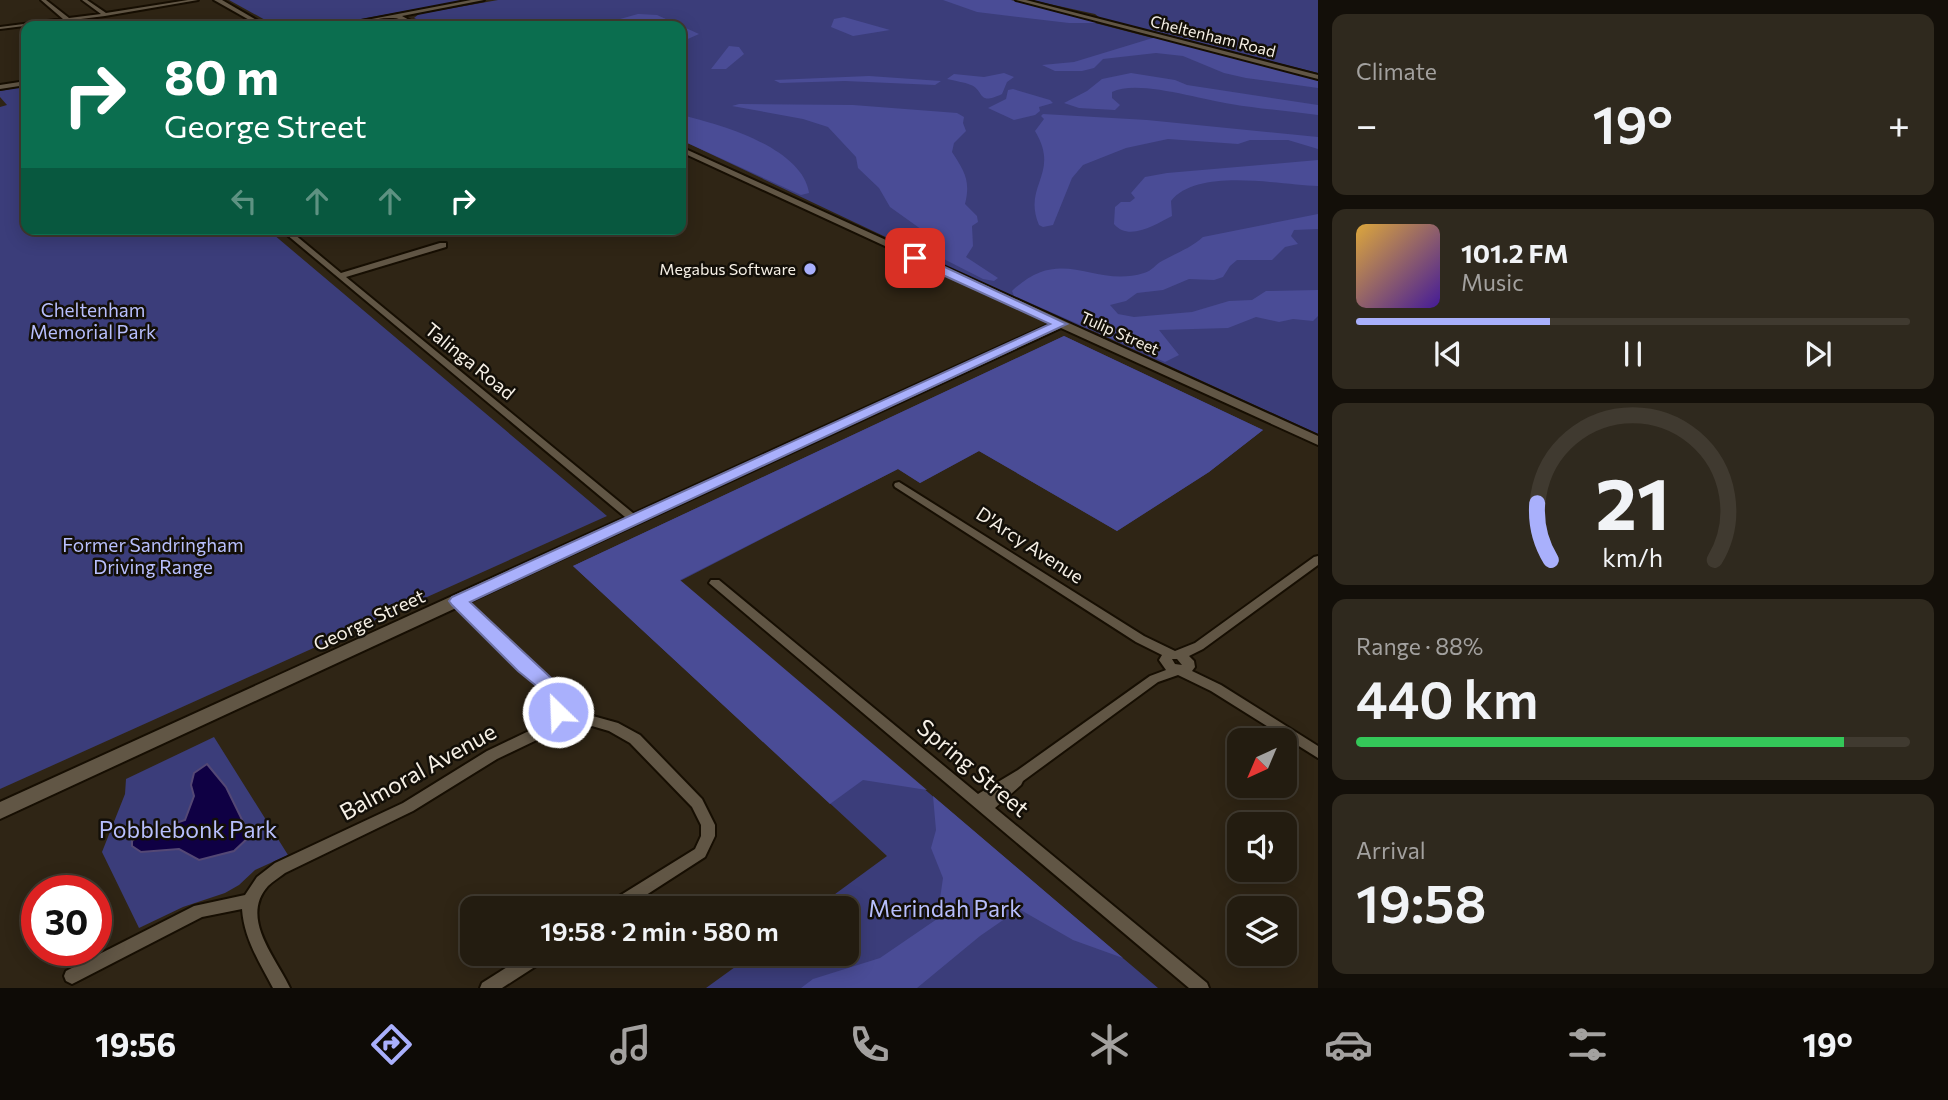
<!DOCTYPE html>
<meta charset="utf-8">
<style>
body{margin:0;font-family:Commissioner,sans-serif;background:#2f291e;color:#f1f3f6;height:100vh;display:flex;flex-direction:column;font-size:26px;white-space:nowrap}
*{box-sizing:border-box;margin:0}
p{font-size:23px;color:#a3a19f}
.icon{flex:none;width:38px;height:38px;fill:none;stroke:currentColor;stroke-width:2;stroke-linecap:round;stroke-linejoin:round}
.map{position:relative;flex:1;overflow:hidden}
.sheet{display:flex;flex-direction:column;gap:14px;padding:14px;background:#130f09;width:630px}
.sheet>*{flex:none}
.guide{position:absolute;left:21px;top:21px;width:665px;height:214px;border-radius:14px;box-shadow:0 4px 18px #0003,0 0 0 2px #403a30;background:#0b6e4f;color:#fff;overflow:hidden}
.needle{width:46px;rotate:224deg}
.buttons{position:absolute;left:1227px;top:728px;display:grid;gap:14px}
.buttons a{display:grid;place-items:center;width:70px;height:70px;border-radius:14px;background:#231c10;box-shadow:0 4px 18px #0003,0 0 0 2px #403a30;font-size:35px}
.speed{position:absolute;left:21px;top:875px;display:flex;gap:14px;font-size:35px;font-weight:700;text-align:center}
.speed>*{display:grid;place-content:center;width:91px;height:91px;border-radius:50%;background:#231c10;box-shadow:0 4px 18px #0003,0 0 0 2px #403a30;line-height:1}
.speed .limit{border:10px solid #d22;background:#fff;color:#111}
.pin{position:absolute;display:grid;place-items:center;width:60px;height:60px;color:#fff;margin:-30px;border-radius:14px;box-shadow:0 4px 10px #0006}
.me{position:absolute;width:77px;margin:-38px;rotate:336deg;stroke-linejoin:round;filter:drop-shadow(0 0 5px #0008)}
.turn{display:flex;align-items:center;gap:24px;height:147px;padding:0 28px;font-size:32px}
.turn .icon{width:91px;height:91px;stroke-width:2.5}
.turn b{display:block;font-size:49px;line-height:60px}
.lanes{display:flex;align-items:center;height:66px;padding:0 28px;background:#0003;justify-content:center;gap:35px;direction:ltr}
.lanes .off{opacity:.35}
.big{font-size:52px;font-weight:600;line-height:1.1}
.sheet .card{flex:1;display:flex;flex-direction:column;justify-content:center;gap:10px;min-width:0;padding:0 24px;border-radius:14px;background:#2f291e}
.sheet .dial{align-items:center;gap:0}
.dial svg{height:182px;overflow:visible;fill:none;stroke:#403a30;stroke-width:7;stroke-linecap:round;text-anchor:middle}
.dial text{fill:#f1f3f6;stroke:none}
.song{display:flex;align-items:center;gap:21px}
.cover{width:84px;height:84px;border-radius:10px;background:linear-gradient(135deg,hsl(40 70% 55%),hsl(260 70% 35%))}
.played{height:7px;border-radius:4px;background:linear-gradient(90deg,#a9b0fc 35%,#403a30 35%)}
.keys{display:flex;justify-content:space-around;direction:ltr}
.heat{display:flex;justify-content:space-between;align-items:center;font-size:38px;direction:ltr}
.charge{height:10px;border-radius:5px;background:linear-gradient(90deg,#34c759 88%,#403a30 0)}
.trip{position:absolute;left:460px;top:896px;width:399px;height:70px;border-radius:14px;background:#231c10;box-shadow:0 4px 18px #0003,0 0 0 2px #403a30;font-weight:600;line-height:70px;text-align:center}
.dock{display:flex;height:112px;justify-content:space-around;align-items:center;background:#0e0b06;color:#a3a19f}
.dock .icon{width:49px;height:49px}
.dock .on{color:#a9b0fc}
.dock b{font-size:32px;color:#f1f3f6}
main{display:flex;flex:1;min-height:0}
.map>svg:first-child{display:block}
.green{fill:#3b3d7a}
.forest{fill:#4a4c96}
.water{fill:#0f0044;stroke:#544875;stroke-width:2}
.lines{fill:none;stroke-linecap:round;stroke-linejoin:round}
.minor-casing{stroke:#160e02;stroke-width:4}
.tertiary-casing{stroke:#160e02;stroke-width:4}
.minor{fill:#615645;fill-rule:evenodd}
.tertiary{fill:#615645;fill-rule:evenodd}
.route{fill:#a9b0fc;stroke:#6e72a4;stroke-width:2}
.poi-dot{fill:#a9b0fc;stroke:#130f08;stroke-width:2.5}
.labels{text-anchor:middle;stroke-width:5;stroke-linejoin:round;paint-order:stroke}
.far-street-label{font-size:16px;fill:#f6f0e6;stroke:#130f08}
.far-poi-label{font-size:16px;fill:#f6f0e6;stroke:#130f08;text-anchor:end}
.park-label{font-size:19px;fill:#b8bffd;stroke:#130f08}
.street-label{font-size:19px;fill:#f6f0e6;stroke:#130f08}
.near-street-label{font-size:23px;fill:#f6f0e6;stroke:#130f08}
.near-park-label{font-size:23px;fill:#b8bffd;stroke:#130f08}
</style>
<main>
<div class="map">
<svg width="1318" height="988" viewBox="0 0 1318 988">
<rect width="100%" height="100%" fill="#2f2515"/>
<g class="green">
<polygon points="229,0 466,0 323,26 276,26"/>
<polygon points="498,0 1006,0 1318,81 1318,434 1093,331 1063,321 681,140 681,26 657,26 648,23 584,26 567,20 536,26 432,26 414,18 419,14"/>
<polygon points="1031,0 1318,0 1318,73 1100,18 1095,14"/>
<polygon points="26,86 26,229 267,229 607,516 0,789 0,107 7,105 0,97 0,91"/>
<polygon points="1064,336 1263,430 1209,472 1117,531 979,451 920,483 898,469 680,581 1158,988 706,988 753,954 847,954 847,908 816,908 887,856 573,566"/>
<polygon points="214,737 288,855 255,870 239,885 225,893 183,907 139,928 102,852 125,794 126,779"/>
</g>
<g class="forest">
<polygon points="943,0 1011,0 1099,23 1069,23 977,12"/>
<polygon points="638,14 657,15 699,34 681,42 681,26 643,22 589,26 579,23 620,19"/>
<polygon points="844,17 890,30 853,36 831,27 834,19"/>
<polygon points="1156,37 1318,80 1318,88 1246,78 1224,73 1183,56 1156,53 1103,59 1094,68 1082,71 1055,71 1042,65 1074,62"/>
<polygon points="729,46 739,47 744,54 726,69 711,69"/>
<path d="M1004,73L1014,77L1007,82L1002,94C977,106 985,91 971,85C964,82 955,81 947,79L954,74L984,77Z"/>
<path d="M1131,73L1175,80L1187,85L1318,105V115C1289,111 1260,109 1231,104C1201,100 1138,79 1112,92V98L1120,105L1115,110L1079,108L1064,103L1087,91L1102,79Z"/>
<polygon points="869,76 941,81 935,85 845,81 780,83 774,80"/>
<polygon points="1013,89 1050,100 1053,103 1039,107 1040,111 1035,115 1014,120 988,108 1006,99 1008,90"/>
<path d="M739,104L853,105L957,113L964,117L963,123L966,131L954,143L952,152C964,171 971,180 965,204L977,216L978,222L972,226L973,246L966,257L998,278L994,281L983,279L930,252L932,237L890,207L879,188L858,168L856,157L828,127L803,119L732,106Z"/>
<path d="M1043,114L1147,120L1318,137V149L1288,140H1250L1238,144L1168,139L1126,148L1083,165L1072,178L1053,225L1043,227L1039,225C1022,185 1061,174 1035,131L1044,119L1041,116Z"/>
<path d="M681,115C719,124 802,147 809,193L801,195L681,140Z"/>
<path d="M1318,160V186C1279,185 1198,167 1171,201L1172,216C1156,224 1129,242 1114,224L1115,207L1121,202H1130L1135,198L1131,193L1145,177L1167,173Z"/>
<path d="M1318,214V229L1294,230L1291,236L1298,244L1285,247L1272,260H1237L1230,266L1223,277L1214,280L1189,279L1163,290L1137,293L1126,301L1110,305L1118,314L1134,317L1192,312L1229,301L1252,300L1266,291L1318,290V316L1313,321L1293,319L1279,322L1256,317L1228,328L1159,330L1179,355L1165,362L1014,296L1012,291C1062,243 1093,289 1144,273C1152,271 1156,264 1162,261C1176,253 1191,248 1203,237Z"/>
<polygon points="1064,336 1263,430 1209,472 1117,531 979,451 920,483 898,469 680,580 927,790 863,780 830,804 573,566"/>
<polygon points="933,796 1123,958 1073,940 1019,909 980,936 917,988 801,988 813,979 880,958 937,919 943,878 931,848 936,830"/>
</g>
<polygon class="water" points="207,764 226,787 250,836 234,851 199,860 179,849 141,852 132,846 132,841 138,836 185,820 194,796 191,785 194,773"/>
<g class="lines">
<g class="minor-casing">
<g id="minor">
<polygon points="41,0 46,0 69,18 101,14 82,0 87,0 106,13 188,0 198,0 105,16 0,29 0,27 63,19"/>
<polygon points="280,229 288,229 341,273 440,243 446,243 446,247 346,277 639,518 640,520 639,522 631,522"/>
<path d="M899,482L1144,636L1175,651L1195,643L1314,557L1318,556V565L1203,649L1189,656L1194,661L1195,667L1192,671L1221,685L1318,746V758L1211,691L1178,675L1158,682L1023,781L1021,785L995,808L1207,983L1209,988H1189L709,583L711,580H719L978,794L1018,770L1150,676L1166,670L1159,660L1162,655L1136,642L895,487L894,485L895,483ZM1172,659H1177L1182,665L1175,664Z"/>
<path d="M458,597L462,598L562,692L564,708L618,723L640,735L702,799L715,825V836L705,857L626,908H605L608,903L695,849L701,836V825L692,807L630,743L609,731L561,717L556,726L543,737L497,759L413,811L285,873C280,877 273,881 268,886C239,918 277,959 290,988H273C260,963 244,939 242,909L202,917L78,981L72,984L66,981L64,976L66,971L194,906L245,895L257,877L275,863L403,803L487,751L533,729L546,718L551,711V697L454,604L452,601L454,598Z"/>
<polygon points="528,954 549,954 547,959 502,988 480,988 482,983"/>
</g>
</g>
<g class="tertiary-casing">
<g id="tertiary">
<polygon points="214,0 222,0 267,26 260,26"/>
<path d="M471,0H484L402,16L420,26C410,26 402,18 393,18C373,17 354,27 335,26Z"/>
<polygon points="1016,0 1026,0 1318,75 1318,79"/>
<polygon points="26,81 26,85 0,89 0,85"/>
<polygon points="681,147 1318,436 1318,445 1061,328 0,819 0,802 1052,323 681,152"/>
</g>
</g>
<use href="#minor" class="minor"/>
<use href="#tertiary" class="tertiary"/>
</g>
<polygon class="route" points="910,255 919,255 1067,324 470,602 564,690 567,712 565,717 558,719 551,717 545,693 518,671 452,605 449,601 452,597 1050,324 910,260"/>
<circle class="poi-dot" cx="810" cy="269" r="7"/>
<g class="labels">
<g class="far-street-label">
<text transform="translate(1213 36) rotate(14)" y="6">Cheltenham Road</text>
<text transform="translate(1120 333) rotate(24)" y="6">Tulip Street</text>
</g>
<g class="far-poi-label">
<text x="796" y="275">Megabus Software</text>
</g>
<g class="park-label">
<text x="93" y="317">Cheltenham<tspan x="93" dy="22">Memorial Park</tspan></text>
<text x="153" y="552">Former Sandringham<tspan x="153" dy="22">Driving Range</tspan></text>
</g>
<g class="street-label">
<text transform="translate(470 361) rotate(39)" y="7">Talinga Road</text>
<text transform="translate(1030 545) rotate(33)" y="7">D'Arcy Avenue</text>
<text transform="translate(369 620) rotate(-25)" y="7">George Street</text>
</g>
<g class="near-street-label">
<text transform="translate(973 768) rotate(40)" y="8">Spring Street</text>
<text transform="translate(418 772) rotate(-29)" y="8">Balmoral Avenue</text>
</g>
<g class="near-park-label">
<text x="188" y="838">Pobblebonk Park</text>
<text x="945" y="917">Merindah Park</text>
</g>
</g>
</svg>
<div class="buttons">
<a><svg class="needle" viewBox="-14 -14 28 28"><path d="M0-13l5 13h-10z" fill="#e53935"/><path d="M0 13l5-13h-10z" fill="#a3a19f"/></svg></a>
<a><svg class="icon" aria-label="sound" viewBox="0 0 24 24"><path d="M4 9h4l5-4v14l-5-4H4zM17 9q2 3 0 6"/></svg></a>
<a><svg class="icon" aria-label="layers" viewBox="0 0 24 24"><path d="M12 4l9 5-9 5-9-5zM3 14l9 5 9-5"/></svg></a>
</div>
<div class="speed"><div class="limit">30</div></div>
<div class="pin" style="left:915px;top:258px;background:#d93025"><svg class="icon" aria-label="arrive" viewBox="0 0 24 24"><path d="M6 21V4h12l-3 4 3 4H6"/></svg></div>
<svg class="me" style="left:558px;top:712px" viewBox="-20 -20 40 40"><circle r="17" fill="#a9b0fc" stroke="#fff" stroke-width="3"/><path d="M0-11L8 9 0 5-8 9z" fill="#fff"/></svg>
<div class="trip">19:58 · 2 min · 580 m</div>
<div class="guide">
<div class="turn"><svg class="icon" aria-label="right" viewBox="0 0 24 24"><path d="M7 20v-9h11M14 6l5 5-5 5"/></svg><div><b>80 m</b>George Street</div></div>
<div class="lanes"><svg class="icon off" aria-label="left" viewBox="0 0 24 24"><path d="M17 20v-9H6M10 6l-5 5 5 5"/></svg><svg class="icon off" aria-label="ahead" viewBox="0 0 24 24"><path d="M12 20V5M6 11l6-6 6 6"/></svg><svg class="icon off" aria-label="ahead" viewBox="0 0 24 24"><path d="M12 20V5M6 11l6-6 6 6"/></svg><svg class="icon" aria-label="right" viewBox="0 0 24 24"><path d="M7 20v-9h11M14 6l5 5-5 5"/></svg></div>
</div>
</div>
<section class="sheet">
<div class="card"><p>Climate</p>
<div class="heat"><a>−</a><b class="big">19°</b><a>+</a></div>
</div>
<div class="card">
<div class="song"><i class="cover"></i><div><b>101.2 FM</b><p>Music</p></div></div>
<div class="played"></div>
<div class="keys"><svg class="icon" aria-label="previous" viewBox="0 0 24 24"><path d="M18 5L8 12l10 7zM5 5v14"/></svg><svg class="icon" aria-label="pause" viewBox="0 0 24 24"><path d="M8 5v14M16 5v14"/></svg><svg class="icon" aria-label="next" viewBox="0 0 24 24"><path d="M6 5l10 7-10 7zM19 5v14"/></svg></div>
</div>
<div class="card dial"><svg viewBox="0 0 100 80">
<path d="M14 69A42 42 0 1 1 86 69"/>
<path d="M14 69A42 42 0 0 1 8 44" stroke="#a9b0fc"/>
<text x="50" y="56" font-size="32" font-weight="700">21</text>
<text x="50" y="72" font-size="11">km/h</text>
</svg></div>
<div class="card"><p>Range · 88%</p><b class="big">440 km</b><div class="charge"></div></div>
<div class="card"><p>Arrival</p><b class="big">19:58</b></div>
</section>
</main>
<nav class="dock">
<b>19:56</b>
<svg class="icon on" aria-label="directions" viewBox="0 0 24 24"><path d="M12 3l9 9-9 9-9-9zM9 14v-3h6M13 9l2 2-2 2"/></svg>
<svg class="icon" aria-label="music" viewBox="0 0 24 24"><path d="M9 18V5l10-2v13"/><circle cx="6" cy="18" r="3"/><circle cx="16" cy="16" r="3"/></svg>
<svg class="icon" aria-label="phone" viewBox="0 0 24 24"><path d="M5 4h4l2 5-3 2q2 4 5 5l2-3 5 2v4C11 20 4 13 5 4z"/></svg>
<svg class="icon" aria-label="climate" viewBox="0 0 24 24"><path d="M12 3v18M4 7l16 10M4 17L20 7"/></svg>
<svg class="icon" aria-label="car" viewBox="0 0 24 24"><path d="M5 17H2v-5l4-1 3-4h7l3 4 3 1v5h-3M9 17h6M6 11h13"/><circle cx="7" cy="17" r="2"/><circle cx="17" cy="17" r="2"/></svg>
<svg class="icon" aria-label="filters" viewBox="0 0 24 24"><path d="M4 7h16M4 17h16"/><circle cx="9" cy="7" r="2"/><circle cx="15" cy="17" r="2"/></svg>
<b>19°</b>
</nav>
